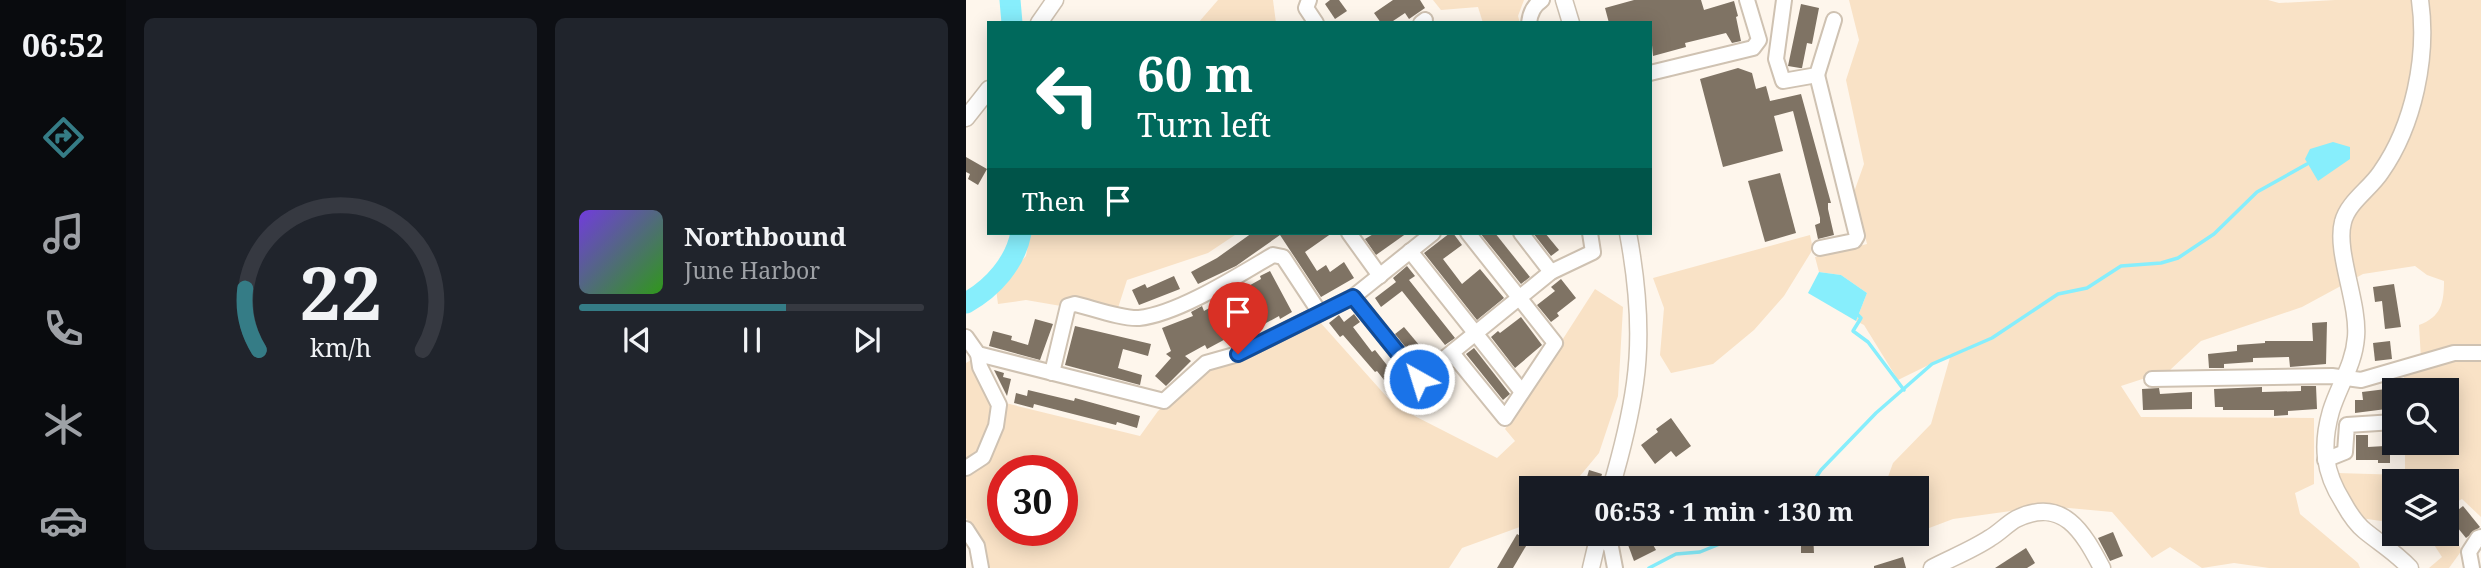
<!DOCTYPE html>
<meta charset="utf-8">
<style>
body{margin:0;font-family:"Noto Serif",serif;background:#20242c;color:#f1f3f6;height:100vh;display:flex;flex-direction:column;font-size:26px;white-space:nowrap}
*{box-sizing:border-box;margin:0}
p{font-size:23px;color:#9ea1a6}
.icon{flex:none;width:38px;height:38px;fill:none;stroke:currentColor;stroke-width:2;stroke-linecap:round;stroke-linejoin:round}
.map{position:relative;flex:1;overflow:hidden}
.details{display:flex;flex-direction:column;gap:18px;padding:18px;background:#0d0f14;width:840px}
.details>*{flex:none}
.banner{position:absolute;left:21px;top:21px;width:665px;height:214px;border-radius:0px;box-shadow:0 4px 18px #0003;background:#00695c;color:#fff;overflow:hidden}
.buttons{position:absolute;left:1416px;top:378px;display:grid;gap:14px}
.buttons a{display:grid;place-items:center;width:77px;height:77px;border-radius:0px;background:#171b24;box-shadow:0 4px 18px #0003;font-size:35px}
.speed{position:absolute;left:21px;top:455px;display:flex;gap:14px;font-size:35px;font-weight:700;text-align:center}
.speed>*{display:grid;place-content:center;width:91px;height:91px;border-radius:50%;background:#171b24;box-shadow:0 4px 18px #0003;line-height:1}
.speed .limit{border:10px solid #d22;background:#fff;color:#111}
.pin{position:absolute;display:grid;place-items:center;width:60px;height:60px;color:#fff;margin:-72px -30px;border-radius:50% 50% 50% 0;rotate:-45deg;box-shadow:0 0 7px #0007}
.pin .icon{rotate:45deg}
.me{position:absolute;width:77px;margin:-38px;rotate:321deg;stroke-linejoin:round;filter:drop-shadow(0 0 5px #0008)}
.turn{display:flex;align-items:center;gap:24px;height:147px;padding:0 35px;font-size:32px}
.turn .icon{width:91px;height:91px;stroke-width:2.5}
.turn b{display:block;font-size:49px;line-height:60px}
.then{display:flex;align-items:center;height:66px;padding:0 35px;background:#0003;gap:14px;font-size:26px}
.details .tile{flex:1;display:flex;flex-direction:column;justify-content:center;gap:10px;min-width:0;padding:0 24px;border-radius:10px;background:#20242c}
.details .dial{align-items:center;gap:0}
.dial svg{height:182px;overflow:visible;fill:none;stroke:#363941;stroke-width:7;stroke-linecap:round;text-anchor:middle}
.dial text{fill:#f1f3f6;stroke:none}
.song{display:flex;align-items:center;gap:21px}
.cover{width:84px;height:84px;border-radius:10px;background:linear-gradient(135deg,hsl(260 70% 55%),hsl(110 70% 35%))}
.played{height:7px;border-radius:4px;background:linear-gradient(90deg,#357c86 60%,#363941 60%)}
.keys{display:flex;justify-content:space-around;direction:ltr}
.details .tiles{flex:1;display:grid;gap:18px;grid-template-columns:repeat(2,1fr)}
.trip{position:absolute;left:553px;top:476px;width:410px;height:70px;border-radius:0px;background:#171b24;box-shadow:0 4px 18px #0003;font-weight:700;line-height:70px;text-align:center}
main{display:flex;flex:1;min-height:0}
.tab-bar{display:flex;flex-direction:column;width:126px;justify-content:space-around;align-items:center;background:#090b0e;color:#9ea1a6}
.tab-bar .icon{width:49px;height:49px}
.tab-bar .current{color:#357c86}
.tab-bar b{font-size:32px;color:#f1f3f6}
.map>svg:first-child{display:block}
.green{fill:#f9e2c6;fill-rule:evenodd}
.water{fill:#87eefc}
.lines{fill:none;stroke-linecap:round;stroke-linejoin:round}
.stream{stroke:#87eefc;stroke-width:3.5}
.river{stroke:#87eefc;stroke-width:21}
.building{fill:#7f7364}
.minor-casing{stroke:#cfc2b2;stroke-width:18}
.tertiary-casing{stroke:#cfc2b2;stroke-width:19}
.minor{stroke:#fff;stroke-width:14}
.tertiary{stroke:#fff;stroke-width:16}
.route-casing{stroke:#114b97;stroke-width:18}
.route{stroke:#1a73e8;stroke-width:12}
</style>
<main>
<nav class="tab-bar">
<b>06:52</b>
<svg class="icon current" aria-label="directions" viewBox="0 0 24 24"><path d="M12 3l9 9-9 9-9-9zM9 14v-3h6M13 9l2 2-2 2"/></svg>
<svg class="icon" aria-label="music" viewBox="0 0 24 24"><path d="M9 18V5l10-2v13"/><circle cx="6" cy="18" r="3"/><circle cx="16" cy="16" r="3"/></svg>
<svg class="icon" aria-label="phone" viewBox="0 0 24 24"><path d="M5 4h4l2 5-3 2q2 4 5 5l2-3 5 2v4C11 20 4 13 5 4z"/></svg>
<svg class="icon" aria-label="climate" viewBox="0 0 24 24"><path d="M12 3v18M4 7l16 10M4 17L20 7"/></svg>
<svg class="icon" aria-label="car" viewBox="0 0 24 24"><path d="M5 17H2v-5l4-1 3-4h7l3 4 3 1v5h-3M9 17h6M6 11h13"/><circle cx="7" cy="17" r="2"/><circle cx="17" cy="17" r="2"/></svg>
</nav>
<section class="details">
<div class="tiles">
<div class="tile dial"><svg viewBox="0 0 100 80">
<path d="M14 69A42 42 0 1 1 86 69"/>
<path d="M14 69A42 42 0 0 1 8 42" stroke="#357c86"/>
<text x="50" y="56" font-size="32" font-weight="700">22</text>
<text x="50" y="72" font-size="11">km/h</text>
</svg></div>
<div class="tile">
<div class="song"><i class="cover"></i><div><b>Northbound</b><p>June Harbor</p></div></div>
<div class="played"></div>
<div class="keys"><svg class="icon" aria-label="previous" viewBox="0 0 24 24"><path d="M18 5L8 12l10 7zM5 5v14"/></svg><svg class="icon" aria-label="pause" viewBox="0 0 24 24"><path d="M8 5v14M16 5v14"/></svg><svg class="icon" aria-label="next" viewBox="0 0 24 24"><path d="M6 5l10 7-10 7zM19 5v14"/></svg></div>
</div>
</div>
</section>
<div class="map">
<svg width="1515" height="568" viewBox="0 0 1515 568">
<rect width="100%" height="100%" fill="#fef6ec"/>
<g class="green">
<polygon points="252,0 307,0 310,23 232,23"/>
<polygon points="467,0 558,0 552,16 554,23 517,23 512,7 475,10"/>
<path d="M883,0H1302L1313,3L1369,0H1515V517L1496,499L1481,507L1480,481H1428V523L1395,518L1371,473L1439,475V443H1480V390H1438V372L1455,359L1453,325C1475,317 1478,303 1478,281L1461,275L1449,266L1397,274L1336,307L1235,341L1204,370L1155,386L1175,417L1348,418V484L1329,493L1334,514L1392,563L1394,568H1303L1268,563L1236,568L1204,547L1186,558L1146,512L1092,507L1045,511L987,519L950,533V488H918L927,463L965,424L985,354L932,380L898,325L890,321L901,293L875,275L853,272L849,257L901,244L888,192L898,164L880,80L893,40Z"/>
<polygon points="64,233 272,233 242,253 161,280 151,311 95,306 60,300 32,304 30,289 60,256"/>
<polygon points="844,235 847,249 818,296 788,330 747,364 705,373 694,355 698,308 687,278"/>
<path d="M629,289L657,307L652,396L633,453L604,488H565V523L496,548L483,568H20L16,543L0,518V363L5,360L27,400L174,436L192,411L242,367L270,362L353,321L429,406L531,458L549,441L539,429ZM37,471H96V530H37Z"/>
<polygon points="1481,529 1496,550 1483,568 1463,568 1476,557 1461,534 1480,534"/>
</g>
<g class="water">
<polygon points="1367,142 1384,147 1384,159 1352,181 1339,159 1344,149"/>
<polygon points="853,272 875,275 901,293 890,321 842,293"/>
</g>
<g class="lines">
<g class="stream">
<polyline points="889,312 895,318 887,331 902,342 938,390"/>
<polyline points="843,488 855,470 910,413 966,364 1026,338 1092,294 1121,288 1155,266 1195,263 1212,258 1248,234 1291,192 1341,164"/>
<polyline points="683,568 710,554 734,552 761,541 772,534"/>
</g>
<g class="river">
<polyline points="44,0 46,23"/>
<path d="M0,303C27,288 49,263 55,233"/>
</g>
</g>
<g class="building">
<polygon points="364,0 373,0 381,11 369,19 359,4"/>
<polygon points="427,0 454,0 459,8 443,19 439,13 424,23 415,23 408,13"/>
<polygon points="668,0 735,0 738,10 768,1 772,16 770,17 775,41 766,43 760,33 719,43 720,47 687,56 684,23 643,23 639,8"/>
<polygon points="835,4 853,8 846,44 841,43 836,68 834,68 822,66"/>
<polygon points="772,68 786,73 790,89 800,86 804,101 835,94 865,203 862,203 862,209 868,235 852,239 849,225 854,223 854,218 827,111 808,116 817,151 757,167 734,79"/>
<polygon points="0,157 21,169 12,185 2,179 4,174 0,172"/>
<polygon points="814,173 830,233 799,242 782,181"/>
<polygon points="286,233 366,233 339,252 351,271 360,265 364,272 378,262 388,278 355,297 314,235 270,266 232,284 225,272 251,258"/>
<polygon points="409,233 441,233 410,255 399,239"/>
<polygon points="484,233 487,233 496,245 477,259 496,284 514,269 538,298 511,320 458,253"/>
<polygon points="514,233 529,233 564,277 555,284"/>
<polygon points="567,233 579,233 593,250 585,256"/>
<polygon points="441,266 449,276 443,280 489,338 479,345 436,291 415,307 409,298 430,282 427,278"/>
<polygon points="304,271 326,312 314,319 313,316 269,340 267,335 241,349 239,345 219,356 225,361 200,386 189,376 205,358 200,354 205,351 196,328 227,316 225,312 236,306 238,311 295,279 294,276"/>
<polygon points="208,276 214,289 173,305 166,290 179,284 181,288"/>
<polygon points="595,279 610,298 591,313 593,316 585,322 571,305 589,291 585,287"/>
<polygon points="1428,284 1435,327 1419,329 1416,301 1409,302 1407,287"/>
<polygon points="388,314 394,322 387,327 406,352 409,350 424,369 427,367 434,377 431,379 438,388 429,394 411,371 409,372 377,335 374,337 363,323 373,315 378,322"/>
<polygon points="555,317 576,345 549,368 525,337 532,331 534,333"/>
<polygon points="69,319 87,324 74,360 23,346 27,331 46,336 45,340 62,345"/>
<polygon points="1361,322 1360,364 1324,367 1323,357 1287,358 1287,362 1258,364 1258,368 1243,368 1242,354 1271,351 1271,345 1299,343 1299,341 1347,341 1346,323"/>
<polygon points="109,326 185,344 182,356 157,349 152,368 176,375 174,385 99,365"/>
<polygon points="438,327 464,358 454,365 429,334"/>
<polygon points="1424,341 1426,359 1409,361 1407,343"/>
<polygon points="508,348 544,394 537,400 500,354"/>
<polygon points="28,370 38,373 37,377 45,379 41,396"/>
<polygon points="1335,386 1350,386 1351,409 1322,411 1322,415 1308,416 1308,410 1257,410 1257,407 1249,407 1248,389 1296,387 1296,392 1335,391"/>
<polygon points="1193,388 1194,394 1226,392 1226,409 1177,410 1176,389"/>
<polygon points="1428,388 1428,408 1389,413 1389,400 1397,400 1396,392"/>
<polygon points="62,390 108,401 109,398 174,416 171,428 151,422 150,425 68,404 67,408 48,403 50,393 61,396"/>
<polygon points="705,418 725,446 710,457 705,451 689,464 675,445 692,432 690,429"/>
<polygon points="1390,435 1402,435 1402,447 1419,446 1419,452 1424,452 1424,463 1412,463 1412,460 1390,460"/>
<polygon points="623,470 636,474 632,488 619,484"/>
<polygon points="1497,506 1514,527 1500,538 1483,517"/>
<polygon points="1147,532 1157,556 1144,561 1132,538"/>
<polygon points="551,534 563,541 547,568 531,568"/>
<polygon points="658,534 681,534 690,550 668,561"/>
<polygon points="835,534 847,534 848,553 835,553"/>
<polygon points="1060,548 1069,563 1061,568 1029,568"/>
<polygon points="937,557 940,568 908,568 908,566"/>
</g>
<g class="lines">
<g class="minor-casing">
<g id="minor">
<polyline points="343,0 340,8 350,23"/>
<polyline points="818,0 810,59 817,81 851,75 868,20"/>
<polyline points="455,23 459,20"/>
<path d="M563,23C564,13 568,5 576,0"/>
<polyline points="684,73 787,48 793,40 781,0"/>
<polyline points="851,75 891,236 888,241 854,248"/>
<polyline points="383,233 414,276"/>
<polyline points="555,233 585,272"/>
<polyline points="444,251 556,392"/>
<polyline points="387,297 453,379 585,272 627,252 624,233"/>
<polyline points="0,337 12,354 198,401 240,363 272,354 387,297 467,233"/>
<polyline points="486,353 539,418 589,343 502,233"/>
<path d="M86,373L102,306L109,304C126,308 156,319 173,318C212,314 273,275 307,255L317,257L354,313"/>
<polyline points="1186,379 1366,376 1395,380 1488,353 1515,353"/>
<polyline points="1359,460 1379,452 1381,425 1428,422"/>
<polyline points="0,468 17,457 30,426 33,405 14,367 12,354"/>
<polyline points="0,529 11,546 15,568"/>
<polyline points="633,535 645,547 649,568"/>
<polyline points="1506,568 1503,552 1512,538 1515,537"/>
</g>
</g>
<g class="tertiary-casing">
<g id="tertiary">
<polyline points="598,0 605,23"/>
<polyline points="73,23 89,0"/>
<polyline points="0,118 23,89"/>
<path d="M645,488C655,454 664,419 669,383C676,334 671,281 662,233"/>
<polyline points="625,568 633,534"/>
<path d="M966,568C985,558 1006,550 1024,538C1033,533 1041,524 1050,519C1097,496 1117,532 1136,568"/>
<path d="M1444,568C1429,552 1415,544 1399,531C1389,523 1383,513 1377,502C1358,472 1355,446 1365,411C1373,385 1388,365 1390,337C1393,303 1369,251 1377,222C1382,202 1404,189 1415,172C1448,125 1462,56 1454,0"/>
</g>
</g>
<use href="#minor" class="minor"/>
<use href="#tertiary" class="tertiary"/>
</g>
<g class="lines">
<g class="route-casing">
<polyline id="route" points="272,354 387,297 453,379"/>
</g>
<use href="#route" class="route"/>
</g>
</svg>
<div class="buttons">
<a><svg class="icon" aria-label="search" viewBox="0 0 24 24"><circle cx="10" cy="10" r="6"/><path d="M15 15l6 6"/></svg></a>
<a><svg class="icon" aria-label="layers" viewBox="0 0 24 24"><path d="M12 4l9 5-9 5-9-5zM3 14l9 5 9-5"/></svg></a>
</div>
<div class="speed"><div class="limit">30</div></div>
<div class="pin" style="left:272px;top:354px;background:#d93025"><svg class="icon" aria-label="arrive" viewBox="0 0 24 24"><path d="M6 21V4h12l-3 4 3 4H6"/></svg></div>
<svg class="me" style="left:453px;top:379px" viewBox="-20 -20 40 40"><circle r="17" fill="#1a73e8" stroke="#fff" stroke-width="3"/><path d="M0-11L8 9 0 5-8 9z" fill="#fff"/></svg>
<div class="trip">06:53 · 1 min · 130 m</div>
<div class="banner">
<div class="turn"><svg class="icon" aria-label="left" viewBox="0 0 24 24"><path d="M17 20v-9H6M10 6l-5 5 5 5"/></svg><div><b>60 m</b>Turn left</div></div>
<div class="then">Then<svg class="icon" aria-label="arrive" viewBox="0 0 24 24"><path d="M6 21V4h12l-3 4 3 4H6"/></svg></div>
</div>
</div>
</main>
